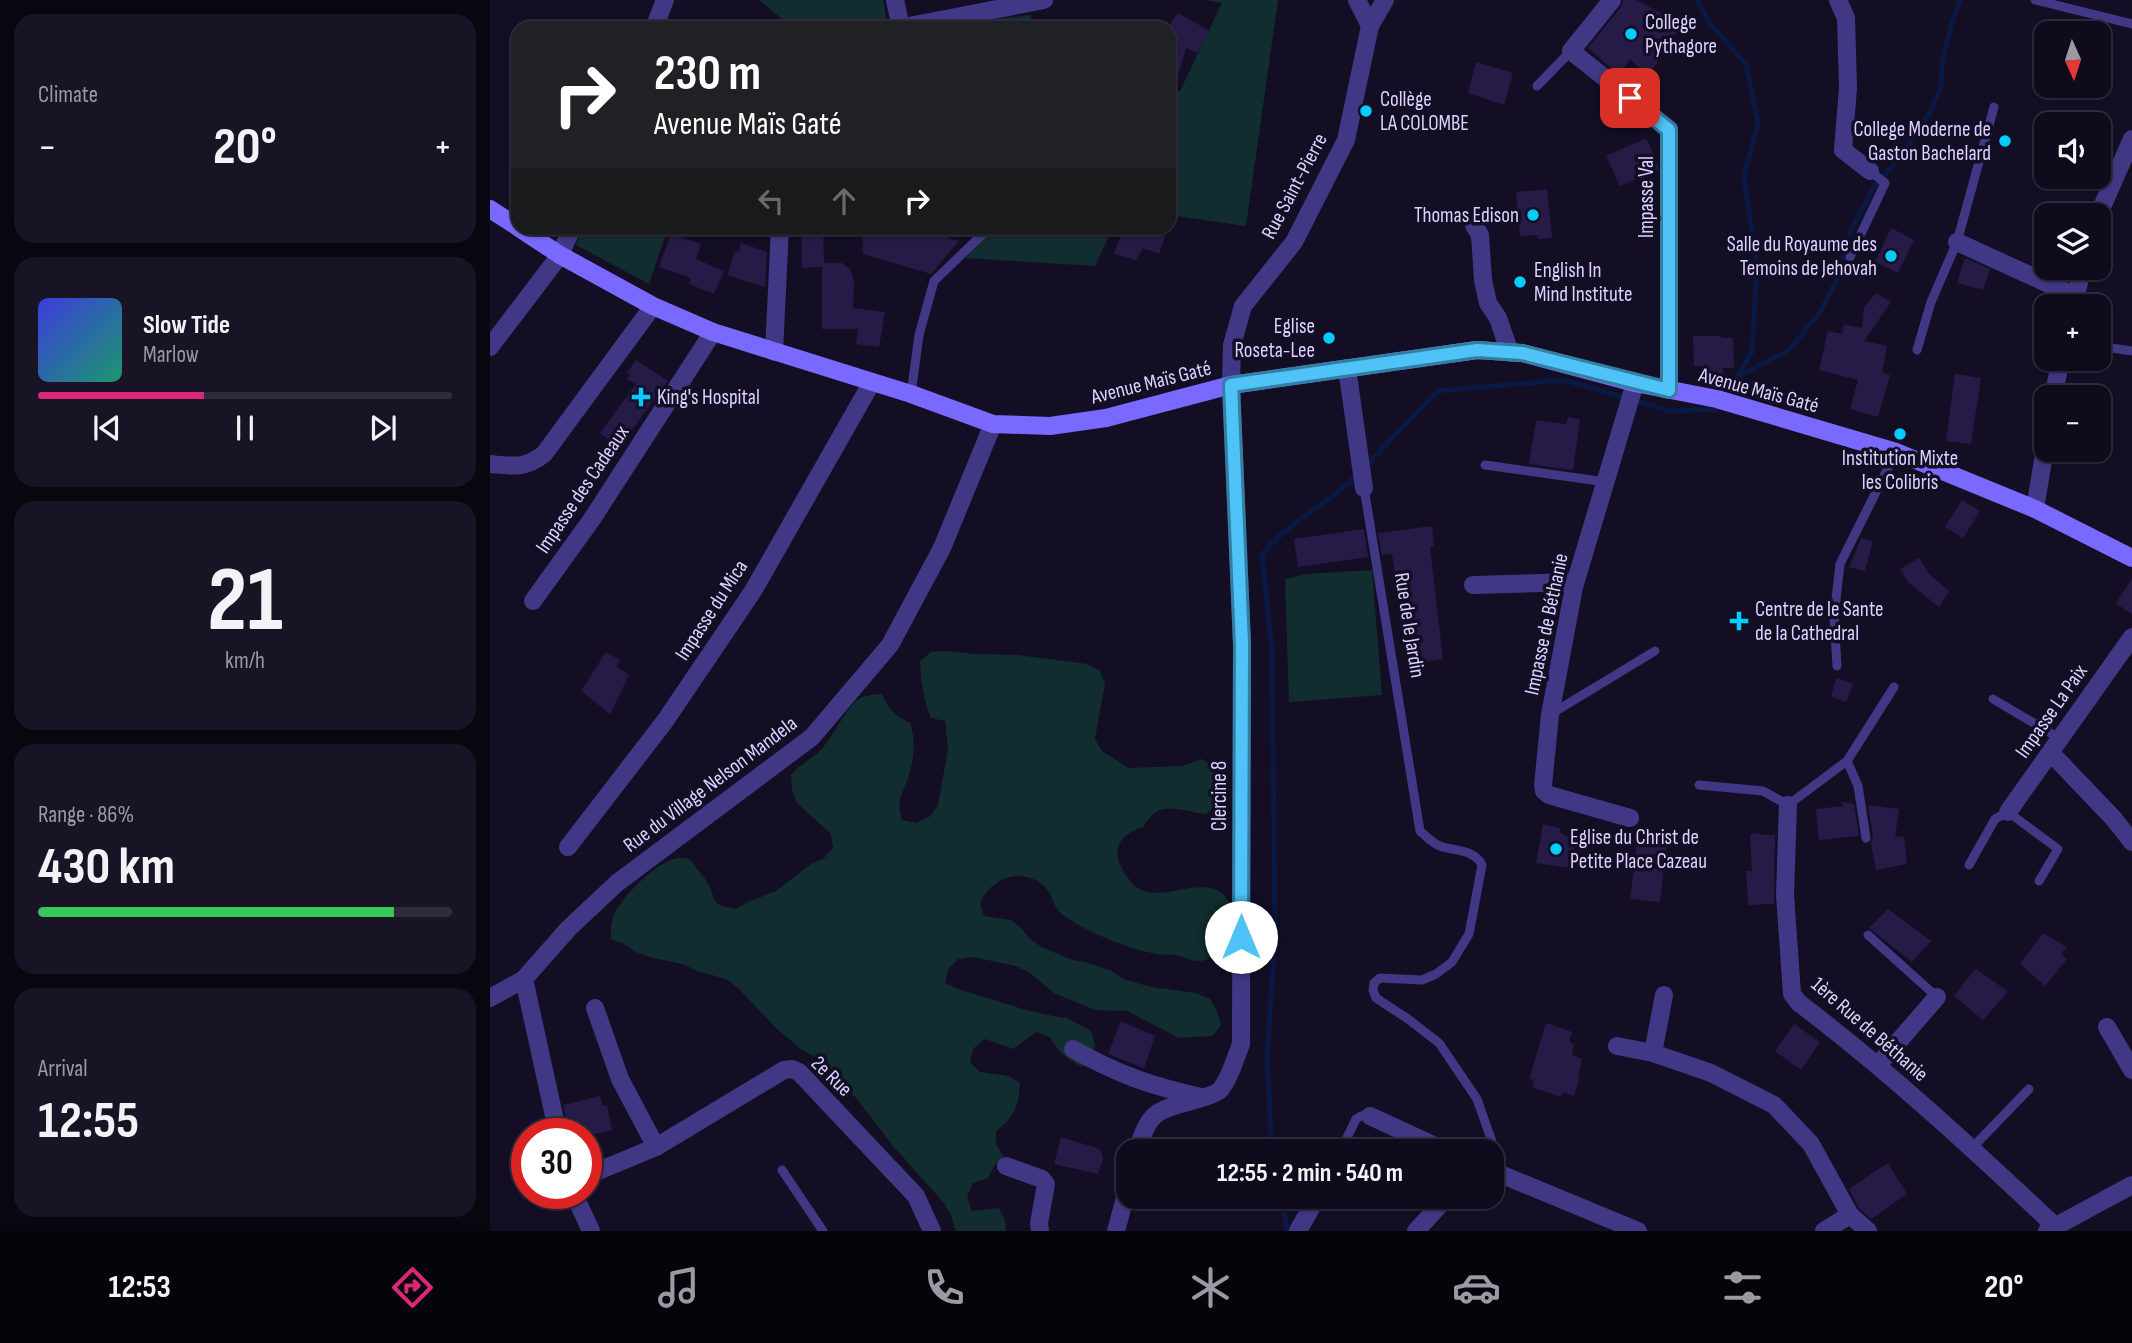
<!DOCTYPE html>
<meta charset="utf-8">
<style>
body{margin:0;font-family:"Sofia Sans Condensed",sans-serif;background:#181325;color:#f1f3f6;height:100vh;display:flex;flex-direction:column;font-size:26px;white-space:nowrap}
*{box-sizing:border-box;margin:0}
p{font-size:23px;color:#9b9aa3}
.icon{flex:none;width:38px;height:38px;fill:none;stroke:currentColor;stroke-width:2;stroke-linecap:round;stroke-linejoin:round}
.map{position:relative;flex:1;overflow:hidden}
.sheet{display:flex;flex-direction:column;gap:14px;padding:14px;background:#08060f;width:490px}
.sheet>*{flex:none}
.guide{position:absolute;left:21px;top:21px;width:665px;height:214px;border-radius:21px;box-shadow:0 2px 5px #0004,0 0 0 2px #2f2b3b;background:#202124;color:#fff;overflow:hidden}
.needle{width:46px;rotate:177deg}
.buttons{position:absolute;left:1544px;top:21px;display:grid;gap:14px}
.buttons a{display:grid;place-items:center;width:77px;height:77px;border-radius:14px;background:#0f0a1c;box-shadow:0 2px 5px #0004,0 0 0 2px #2f2b3b;font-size:35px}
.speed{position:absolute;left:21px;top:1118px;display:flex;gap:14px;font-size:35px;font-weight:700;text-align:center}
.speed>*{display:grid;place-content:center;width:91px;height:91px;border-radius:50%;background:#0f0a1c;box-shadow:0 2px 5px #0004,0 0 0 2px #2f2b3b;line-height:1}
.speed .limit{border:10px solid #d22;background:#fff;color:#111}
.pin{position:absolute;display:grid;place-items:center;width:60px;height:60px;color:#fff;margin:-30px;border-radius:14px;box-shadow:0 4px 10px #0006}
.me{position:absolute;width:77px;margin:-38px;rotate:0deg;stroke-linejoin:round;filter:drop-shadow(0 0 5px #0008)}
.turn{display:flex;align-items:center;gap:24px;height:147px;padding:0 28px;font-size:32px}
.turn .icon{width:91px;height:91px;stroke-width:2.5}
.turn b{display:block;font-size:49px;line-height:60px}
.lanes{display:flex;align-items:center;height:66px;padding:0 28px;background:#0003;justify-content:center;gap:35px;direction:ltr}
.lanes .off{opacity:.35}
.big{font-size:52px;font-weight:700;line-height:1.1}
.sheet .widget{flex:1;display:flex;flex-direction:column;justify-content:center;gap:10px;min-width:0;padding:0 24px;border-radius:21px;background:#181325}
.sheet .dial{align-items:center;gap:0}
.dial b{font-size:91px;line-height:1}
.song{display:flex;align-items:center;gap:21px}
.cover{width:84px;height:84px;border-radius:10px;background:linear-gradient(135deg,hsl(240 70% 55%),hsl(160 70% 35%))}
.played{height:7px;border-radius:4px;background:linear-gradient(90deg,#db2777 40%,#2f2b3b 40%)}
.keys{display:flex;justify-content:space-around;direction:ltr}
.heat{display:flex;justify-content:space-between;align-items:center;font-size:38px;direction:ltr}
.charge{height:10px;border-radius:5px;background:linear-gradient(90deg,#34c759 86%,#2f2b3b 0)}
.trip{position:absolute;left:626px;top:1139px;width:388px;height:70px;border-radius:21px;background:#0f0a1c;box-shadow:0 2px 5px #0004,0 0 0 2px #2f2b3b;font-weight:700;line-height:70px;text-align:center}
.menu{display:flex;height:112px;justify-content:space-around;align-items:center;background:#06040b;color:#9b9aa3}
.menu .icon{width:49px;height:49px}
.menu .selected{color:#db2777}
.menu b{font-size:32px;color:#f1f3f6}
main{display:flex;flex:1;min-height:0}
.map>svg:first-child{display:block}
.green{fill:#112d2f}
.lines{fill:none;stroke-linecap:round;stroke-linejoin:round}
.stream{stroke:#091943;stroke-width:5}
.building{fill:#261a46}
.lane{stroke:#413885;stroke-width:9}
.street{stroke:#413885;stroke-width:18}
.secondary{stroke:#7969ff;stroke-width:18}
.route-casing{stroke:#337fa1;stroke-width:18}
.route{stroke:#4fc3f7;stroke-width:12}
.poi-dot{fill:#00cdfd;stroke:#140e25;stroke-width:2.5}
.labels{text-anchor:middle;stroke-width:7;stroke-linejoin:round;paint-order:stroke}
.poi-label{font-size:21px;fill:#dbd2ff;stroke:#140e25;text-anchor:start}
.street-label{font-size:21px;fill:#dbd2ff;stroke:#140e25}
</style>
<main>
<section class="sheet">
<div class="widget"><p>Climate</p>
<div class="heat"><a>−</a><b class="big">20°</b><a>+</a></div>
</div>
<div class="widget">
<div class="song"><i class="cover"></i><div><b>Slow Tide</b><p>Marlow</p></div></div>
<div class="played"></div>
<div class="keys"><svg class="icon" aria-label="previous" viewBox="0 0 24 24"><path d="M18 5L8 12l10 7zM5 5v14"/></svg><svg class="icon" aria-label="pause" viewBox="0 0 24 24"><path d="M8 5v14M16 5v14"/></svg><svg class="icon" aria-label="next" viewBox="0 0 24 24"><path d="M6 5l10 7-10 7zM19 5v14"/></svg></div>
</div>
<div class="widget dial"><b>21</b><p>km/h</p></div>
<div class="widget"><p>Range · 86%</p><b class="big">430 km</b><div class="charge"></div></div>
<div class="widget"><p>Arrival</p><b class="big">12:55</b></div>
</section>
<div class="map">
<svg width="1642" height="1231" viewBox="0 0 1642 1231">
<rect width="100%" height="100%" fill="#140e25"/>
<g class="green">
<polygon points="269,0 393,0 397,23 371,28 303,28"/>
<polygon points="714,0 788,0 756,226 679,215 679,93 690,91 732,3"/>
<polygon points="541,15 542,28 458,28 487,21"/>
<polygon points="92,228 178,228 159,284 86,245"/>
<polygon points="503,228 623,228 605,266 475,258"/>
<polygon points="882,570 892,695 799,702 795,579 816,574"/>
<path d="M457,651L484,654L528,655L597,664L610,671L615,683L605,739L612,751L638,768L692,766L712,759C733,774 732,783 727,806L715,814C689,811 669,798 653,827C627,835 620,852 636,875C640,881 645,887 651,890C676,900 708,878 730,892C743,900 743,917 746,931C737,941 728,955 715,960C704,964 694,956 684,955C678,954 673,955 667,954C641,950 594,931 573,915C562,906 564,897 556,888C535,866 502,876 490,903L494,916L521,920L532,929L541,940L552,947L582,960L595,962L622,971L633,979L661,987L706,993L720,999L727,1011L731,1025L722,1036L689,1038L637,1011L605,1010L564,993L540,973L526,966L483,957L468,959L458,969L455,983L468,989L536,1010L563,1016L577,1018L601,1031L605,1045L604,1059L592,1067C577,1059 568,1052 560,1037L546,1032L523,1049L495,1039L483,1049L480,1062L490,1072L518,1076L530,1083C529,1105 524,1118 506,1131V1144L513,1156L504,1166L498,1178L483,1183L477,1197L482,1211L509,1208L515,1220L516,1231H466L461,1215L454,1203L403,1146L367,1099L336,1066L325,1057L311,1049L288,1030L247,987L236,979L207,971L193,964L163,958L148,953L134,944L121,939C121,930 120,922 125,913C133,895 179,847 200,860C203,862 205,866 207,869C210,873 215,877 217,882C228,901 218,904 246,909L258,902L286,891L321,864L334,858L343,848L341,834L307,803L302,790L301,775C311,763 324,759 334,746C343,736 357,708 366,701C373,695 384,695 392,694C399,709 405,716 420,723C426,740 424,761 418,778C412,797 406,798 412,820L426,823L439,817L448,805L458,749L455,721L441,718C433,699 431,682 430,661L441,652Z"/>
</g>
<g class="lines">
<g class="stream">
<polyline points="1247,377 1299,350 1330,312 1350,273 1361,230 1383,188 1408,160 1441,111 1451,86 1452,63 1461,26 1470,0"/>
<polyline points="875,467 947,391 1074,380 1180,411 1227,409 1262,352 1267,268 1254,176 1268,123 1256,64 1221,25 1207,0"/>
<path d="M782,1152L777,1057L785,936L782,650L772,555C797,521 839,505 868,474"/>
<polyline points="790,1197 797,1226 797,1231"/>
</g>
</g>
<g class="building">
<polygon points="1133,0 1146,0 1192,24 1158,76 1140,59 1129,75 1098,48 1131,7"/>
<polygon points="688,13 720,31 707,53 696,48 683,94 679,94 679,26"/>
<polygon points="986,62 1023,73 1014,105 978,93"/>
<polygon points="1156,138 1168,164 1168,169 1130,186 1116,156"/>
<polygon points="1057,189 1062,238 1048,239 1047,235 1030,236 1026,192"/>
<polygon points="311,228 333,228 334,263 352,263 361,270 364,282 363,308 395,312 389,347 366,344 368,329 332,329 332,267 312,268"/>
<polygon points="372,228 457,228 457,238 469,241 441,274 373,254"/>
<polygon points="634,228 678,228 669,254 653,248 646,260 624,254"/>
<polygon points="1401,228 1424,240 1408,273 1385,262"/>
<polygon points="181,234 211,244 206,259 234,271 224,294 199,284 201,278 169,267"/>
<polygon points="251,243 277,252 275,287 237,275 245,251 249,252"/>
<polygon points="1475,258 1500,269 1493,290 1467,283"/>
<polygon points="1386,293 1401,302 1374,341 1397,346 1392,373 1400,375 1388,417 1360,409 1368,380 1329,370 1338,331 1352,334 1354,324 1372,328 1374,307"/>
<polygon points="1203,336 1231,336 1231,338 1243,338 1244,368 1233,368 1233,374 1212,375 1212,366 1204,366"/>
<polygon points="146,360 178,381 129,447 110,433 146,384 137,379 140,375 137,373"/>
<polygon points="1465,374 1491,378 1481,444 1456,441"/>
<polygon points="1078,417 1090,419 1083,470 1039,464 1046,420 1076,424"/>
<polygon points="1472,500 1490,511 1473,538 1455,527"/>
<polygon points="942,526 944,546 940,547 953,659 918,664 902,554 892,555 888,533"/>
<polygon points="874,529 878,557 808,567 804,539"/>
<polygon points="1371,538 1383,541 1375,571 1359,567"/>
<polygon points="1429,558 1439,574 1459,591 1449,607 1419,583 1410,569"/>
<polygon points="1642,578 1642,615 1626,603"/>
<polygon points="116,652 130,660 127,667 139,675 120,714 91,691"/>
<polygon points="1346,678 1363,684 1356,702 1341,696"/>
<polygon points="1352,802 1364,804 1369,836 1329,840 1326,809 1353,806"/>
<polygon points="1378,805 1409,809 1405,837 1414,836 1417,864 1386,870 1381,843 1383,837"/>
<polygon points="1053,824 1070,828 1071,834 1084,839 1085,844 1081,868 1046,863"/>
<polygon points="1268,833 1271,835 1285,835 1284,904 1258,905 1256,871 1262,871 1260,834"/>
<polygon points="1147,843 1176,847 1170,902 1140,899"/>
<polygon points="1398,909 1441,941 1422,962 1379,928"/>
<polygon points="1553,933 1577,947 1571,954 1577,959 1555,986 1530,964"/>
<polygon points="1485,969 1518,991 1493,1020 1464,996"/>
<polygon points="631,1021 665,1036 654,1068 618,1054"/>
<polygon points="1056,1023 1082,1032 1079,1041 1084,1045 1082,1055 1092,1059 1088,1076 1090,1076 1084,1096 1073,1092 1071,1097 1042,1087 1044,1080 1039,1079"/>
<polygon points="1304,1024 1330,1042 1311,1070 1285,1051"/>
<polygon points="110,1096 113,1106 117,1105 122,1130 96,1136 96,1134 79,1134 73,1105"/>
<polygon points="571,1137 610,1149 613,1158 608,1174 564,1164"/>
<polygon points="1398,1163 1417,1194 1381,1219 1369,1208 1359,1189"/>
</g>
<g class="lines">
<g class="lane">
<polyline points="1545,0 1642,24"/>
<polyline points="1047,86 1081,51"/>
<polyline points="1360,257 1395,183 1380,171"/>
<polyline points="1608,346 1642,351"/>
<polyline points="1427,350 1441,302 1467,242 1504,107"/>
<polyline points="421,394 429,335 444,281 499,228"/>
<polyline points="995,465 1116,482"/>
<path d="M874,488L930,831C936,836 942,843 950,846C964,851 984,849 992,865L979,934L962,962L946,974L932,980L890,978L884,983L883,990L886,998L918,1019L949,1043L987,1099L1013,1173"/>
<polyline points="1347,666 1344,616 1350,564 1406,452"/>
<polyline points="1503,699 1569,738"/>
<polyline points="1061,714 1165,651"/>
<polyline points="1357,761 1368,786 1376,838"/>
<polyline points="1209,785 1273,791 1298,805 1357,761 1404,687"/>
<polyline points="1479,865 1505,819 1518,812 1568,849 1549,881"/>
<polyline points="1378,935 1447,997"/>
<polyline points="1482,1148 1539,1089"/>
<polyline points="850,1152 866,1119 871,1116 880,1116"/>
<polyline points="292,1170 333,1231"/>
</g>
<g class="street">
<polyline points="405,0 411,28"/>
<polyline points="867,0 880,26"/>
<polyline points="1122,0 1081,51 1179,129 1179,390"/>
<polyline points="1348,0 1356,18 1358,88 1353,150 1380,171"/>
<polyline points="164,28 175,0"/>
<polyline points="409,28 554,0"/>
<polyline points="1608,216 1642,139"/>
<polyline points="984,225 990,235 993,280 998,303 1008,318 1020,353"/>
<polyline points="1467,242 1585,296"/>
<polyline points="1583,305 1593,268"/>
<polyline points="0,347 70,255 82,228"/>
<polyline points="284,352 290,228"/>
<polyline points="857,368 874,488"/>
<polyline points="1563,397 1571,359"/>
<path d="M0,464C23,466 35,469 54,454L163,306"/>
<polyline points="1545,509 1556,442"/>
<polyline points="983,585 1085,582"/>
<polyline points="43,601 102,519 223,332"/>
<polyline points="1560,752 1624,819 1642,842"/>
<path d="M1298,805L1295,895L1302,994L1309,1003C1400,1072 1483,1149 1566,1227"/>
<polyline points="1518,812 1642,637"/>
<polyline points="1140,818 1059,795 1054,791 1053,785 1060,715 1084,587 1145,383"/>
<polyline points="78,847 175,721 263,591 382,382"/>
<polyline points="34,979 68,1134"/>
<polyline points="0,998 34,979 78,929 127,883 322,737 400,645 452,548 503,424"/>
<polyline points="105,1008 130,1079 166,1147"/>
<polyline points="1617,1027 1642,1070"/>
<polyline points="1127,1046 1163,1053 1221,1073 1284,1105 1321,1144 1360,1215 1378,1231"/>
<path d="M583,1049C627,1074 661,1086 711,1097"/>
<polyline points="1163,1053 1174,995"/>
<polyline points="1388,1065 1447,997"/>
<polyline points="880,1116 958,1152"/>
<path d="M647,1152C660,1105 671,1111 712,1098C718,1096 727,1094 731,1089C741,1076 745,1059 751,1044L752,644L741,385L742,345L753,306L804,242L856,140L880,26L895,0"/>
<polyline points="516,1166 552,1179 556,1184 549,1223 550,1231"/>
<polyline points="1003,1171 1148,1231"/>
<polyline points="96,1176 166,1147 294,1070 302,1069 309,1072 426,1196 442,1231"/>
<polyline points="84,1194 101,1231"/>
<polyline points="626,1231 639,1183"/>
<polyline points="808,1231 822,1206"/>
<polyline points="926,1231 957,1197"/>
<polyline points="1334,1231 1360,1215"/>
<polyline points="1557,1231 1642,1185"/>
</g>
<g class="secondary">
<polyline points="0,209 28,227"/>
<polyline points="29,228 70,255 163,306 223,332 421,394 503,424 560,426 616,418 741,385 987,350 1032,353 1145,383 1227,399 1406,452 1545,509 1642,558"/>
</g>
</g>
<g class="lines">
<g class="route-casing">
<polyline id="route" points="751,937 752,644 741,385 987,350 1032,353 1179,390 1179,130 1140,98"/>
</g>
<use href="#route" class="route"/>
</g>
<g class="poi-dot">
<circle cx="1141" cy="34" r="7"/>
<circle cx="876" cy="111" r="7"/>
<circle cx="1515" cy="141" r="7"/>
<circle cx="1043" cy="215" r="7"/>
<circle cx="1401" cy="256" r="7"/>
<circle cx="1030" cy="282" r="7"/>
<circle cx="839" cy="338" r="7"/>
<path d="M147.5 386.5h7v7h7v7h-7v7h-7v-7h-7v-7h7z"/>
<circle cx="1410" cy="434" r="7"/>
<path d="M1245.5 610.5h7v7h7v7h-7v7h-7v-7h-7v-7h7z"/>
<circle cx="1066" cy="849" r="7"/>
</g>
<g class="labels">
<g class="poi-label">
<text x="1155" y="29">College<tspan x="1155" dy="24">Pythagore</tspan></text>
<text x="890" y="106">Collège<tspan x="890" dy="24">LA COLOMBE</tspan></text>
<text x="1501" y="136" text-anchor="end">College Moderne de<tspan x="1501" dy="24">Gaston Bachelard</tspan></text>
<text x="1029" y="222" text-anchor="end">Thomas Edison</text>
<text x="1387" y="251" text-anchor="end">Salle du Royaume des<tspan x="1387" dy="24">Temoins de Jehovah</tspan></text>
<text x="1044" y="277">English In<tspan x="1044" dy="24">Mind Institute</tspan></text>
<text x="825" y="333" text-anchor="end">Eglise<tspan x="825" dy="24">Roseta-Lee</tspan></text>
<text x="167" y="404">King's Hospital</text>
<text x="1410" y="465" text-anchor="middle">Institution Mixte<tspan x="1410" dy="24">les Colibris</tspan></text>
<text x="1265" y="616">Centre de le Sante<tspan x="1265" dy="24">de la Cathedral</tspan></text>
<text x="1080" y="844">Eglise du Christ de<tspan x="1080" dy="24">Petite Place Cazeau</tspan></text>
</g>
<g class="street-label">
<text transform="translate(804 186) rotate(-62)" y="7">Rue Saint-Pierre</text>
<text transform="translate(1156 197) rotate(-90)" y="7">Impasse Val</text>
<text transform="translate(661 382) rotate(-14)" y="7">Avenue Maïs Gaté</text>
<text transform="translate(1269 390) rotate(15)" y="7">Avenue Maïs Gaté</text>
<text transform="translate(92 489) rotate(-56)" y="7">Impasse des Cadeaux</text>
<text transform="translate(221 610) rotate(-57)" y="7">Impasse du Mica</text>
<text transform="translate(1056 624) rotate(-78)" y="7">Impasse de Béthanie</text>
<text transform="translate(920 625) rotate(81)" y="7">Rue de le Jardin</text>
<text transform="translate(1561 711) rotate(-55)" y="7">Impasse La Paix</text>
<text transform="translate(220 784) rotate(-37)" y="7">Rue du Village Nelson Mandela</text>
<text transform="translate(729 796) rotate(-90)" y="7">Clercine 8</text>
<text transform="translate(1380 1029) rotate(41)" y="7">1ère Rue de Béthanie</text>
<text transform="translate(342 1076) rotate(44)" y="7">2e Rue</text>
</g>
</g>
</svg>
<div class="buttons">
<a><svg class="needle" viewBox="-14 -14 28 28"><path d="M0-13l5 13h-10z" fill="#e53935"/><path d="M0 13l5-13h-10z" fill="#9b9aa3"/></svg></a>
<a><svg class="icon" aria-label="sound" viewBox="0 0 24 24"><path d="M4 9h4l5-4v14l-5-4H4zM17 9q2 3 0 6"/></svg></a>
<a><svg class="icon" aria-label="layers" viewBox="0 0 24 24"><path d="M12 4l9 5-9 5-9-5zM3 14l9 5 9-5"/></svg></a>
<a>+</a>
<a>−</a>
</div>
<div class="speed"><div class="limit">30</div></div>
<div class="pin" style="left:1140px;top:98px;background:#d93025"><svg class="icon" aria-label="arrive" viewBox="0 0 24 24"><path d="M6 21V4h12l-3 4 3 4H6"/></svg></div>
<svg class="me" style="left:751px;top:937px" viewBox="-20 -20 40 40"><circle r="19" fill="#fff"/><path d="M0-13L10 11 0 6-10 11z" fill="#4fc3f7"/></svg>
<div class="trip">12:55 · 2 min · 540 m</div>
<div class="guide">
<div class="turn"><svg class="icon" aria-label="right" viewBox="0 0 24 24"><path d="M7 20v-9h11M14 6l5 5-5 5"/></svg><div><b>230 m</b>Avenue Maïs Gaté</div></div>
<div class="lanes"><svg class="icon off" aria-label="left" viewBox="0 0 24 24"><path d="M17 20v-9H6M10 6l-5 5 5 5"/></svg><svg class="icon off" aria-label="ahead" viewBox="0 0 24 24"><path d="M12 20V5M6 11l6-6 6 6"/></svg><svg class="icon" aria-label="right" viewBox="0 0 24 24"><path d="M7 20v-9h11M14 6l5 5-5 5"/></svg></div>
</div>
</div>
</main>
<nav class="menu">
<b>12:53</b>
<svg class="icon selected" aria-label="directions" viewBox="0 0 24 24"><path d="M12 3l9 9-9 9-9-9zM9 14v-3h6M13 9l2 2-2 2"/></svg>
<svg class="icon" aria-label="music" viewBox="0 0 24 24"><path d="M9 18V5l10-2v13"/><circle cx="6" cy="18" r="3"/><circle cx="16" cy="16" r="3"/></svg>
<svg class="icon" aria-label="phone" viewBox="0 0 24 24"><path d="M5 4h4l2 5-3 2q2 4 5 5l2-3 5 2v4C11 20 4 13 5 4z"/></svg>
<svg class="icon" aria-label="climate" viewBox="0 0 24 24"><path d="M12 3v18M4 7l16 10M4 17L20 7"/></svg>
<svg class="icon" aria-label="car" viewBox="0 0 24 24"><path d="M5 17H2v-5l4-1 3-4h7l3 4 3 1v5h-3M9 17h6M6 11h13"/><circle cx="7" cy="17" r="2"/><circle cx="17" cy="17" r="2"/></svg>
<svg class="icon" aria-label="filters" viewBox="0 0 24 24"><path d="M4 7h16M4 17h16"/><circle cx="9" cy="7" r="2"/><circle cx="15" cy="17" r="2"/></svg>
<b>20°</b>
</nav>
